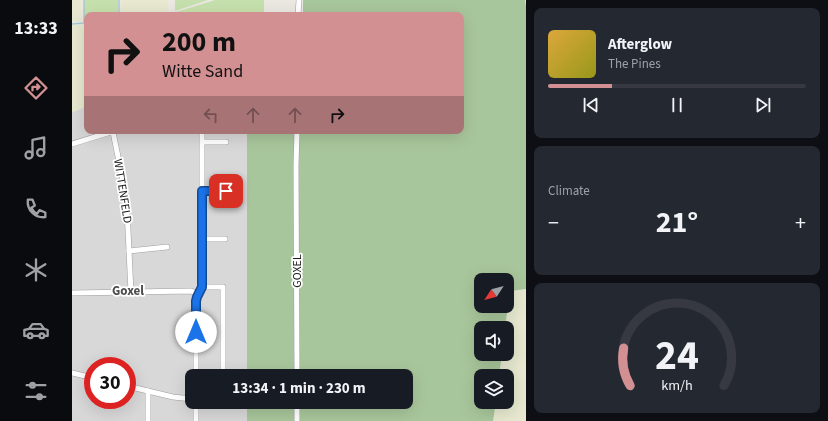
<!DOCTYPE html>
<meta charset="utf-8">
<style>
body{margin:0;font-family:"Source Sans 3",sans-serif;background:#242831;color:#f1f3f6;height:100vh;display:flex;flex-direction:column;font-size:15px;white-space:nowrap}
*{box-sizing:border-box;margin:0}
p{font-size:13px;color:#9ea1a6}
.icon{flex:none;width:22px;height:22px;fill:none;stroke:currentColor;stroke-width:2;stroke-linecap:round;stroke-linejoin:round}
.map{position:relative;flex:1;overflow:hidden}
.side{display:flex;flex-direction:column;gap:8px;padding:8px;background:#0d0f14;width:302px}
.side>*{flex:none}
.top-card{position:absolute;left:12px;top:12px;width:380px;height:122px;border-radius:8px;box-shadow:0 4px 16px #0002;background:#d39093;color:#111;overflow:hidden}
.needle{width:26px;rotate:234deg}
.controls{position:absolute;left:402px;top:273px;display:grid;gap:8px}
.controls a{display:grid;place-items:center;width:40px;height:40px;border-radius:8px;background:#171b24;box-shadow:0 4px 16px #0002;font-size:20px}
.speed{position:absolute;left:12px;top:357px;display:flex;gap:8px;font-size:20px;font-weight:700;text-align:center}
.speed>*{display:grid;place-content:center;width:52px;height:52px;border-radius:50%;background:#171b24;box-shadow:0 4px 16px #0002;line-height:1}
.speed .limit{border:6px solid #d22;background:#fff;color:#111}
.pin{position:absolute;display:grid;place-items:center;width:34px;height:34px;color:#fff;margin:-17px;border-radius:8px;box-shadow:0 2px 6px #0006}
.me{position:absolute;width:44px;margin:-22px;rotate:0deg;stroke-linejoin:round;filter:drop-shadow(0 0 3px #0008)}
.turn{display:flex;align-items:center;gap:14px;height:84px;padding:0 12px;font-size:18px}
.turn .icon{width:52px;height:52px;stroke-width:2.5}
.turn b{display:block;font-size:28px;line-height:34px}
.lanes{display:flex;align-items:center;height:38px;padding:0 12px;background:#0003;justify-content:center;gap:20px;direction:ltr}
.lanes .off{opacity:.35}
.big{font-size:30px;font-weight:700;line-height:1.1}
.side .card{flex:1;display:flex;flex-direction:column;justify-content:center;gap:6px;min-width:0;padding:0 14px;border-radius:8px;background:#242831}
.side .dial{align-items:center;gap:0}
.dial svg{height:104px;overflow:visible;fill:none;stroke:#363941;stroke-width:7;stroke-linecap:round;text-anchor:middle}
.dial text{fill:#f1f3f6;stroke:none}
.song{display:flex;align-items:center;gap:12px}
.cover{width:48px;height:48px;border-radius:6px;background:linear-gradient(135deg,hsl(40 70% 55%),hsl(60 70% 35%))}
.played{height:4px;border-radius:2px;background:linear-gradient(90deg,#d39093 25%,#363941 25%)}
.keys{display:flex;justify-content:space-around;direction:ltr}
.heat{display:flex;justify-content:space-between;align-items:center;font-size:22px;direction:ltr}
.trip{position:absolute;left:113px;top:369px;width:228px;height:40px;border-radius:8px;background:#171b24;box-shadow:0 4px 16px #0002;font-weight:700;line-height:40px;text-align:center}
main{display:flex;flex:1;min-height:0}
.menu{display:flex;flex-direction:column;width:72px;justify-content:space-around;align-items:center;background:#090b0e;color:#9ea1a6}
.menu .icon{width:28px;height:28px}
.menu .on{color:#d39093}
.menu b{font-size:18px;color:#f1f3f6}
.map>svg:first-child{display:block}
.residential{fill:#d9d8d8;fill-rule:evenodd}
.farmland{fill:#e7e8cf}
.grass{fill:#c6e0ad}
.forest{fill:#a8c69b;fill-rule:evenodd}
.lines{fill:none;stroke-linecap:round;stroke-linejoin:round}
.stream{stroke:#a7cad4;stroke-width:1.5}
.minor-casing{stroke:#9f9f9f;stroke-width:6}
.minor{stroke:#fff;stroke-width:5}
.route-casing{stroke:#114b97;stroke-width:10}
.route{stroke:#1a73e8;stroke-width:7}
.labels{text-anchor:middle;stroke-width:3.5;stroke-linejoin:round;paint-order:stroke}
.street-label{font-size:12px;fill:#1b1b1b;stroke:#fff}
.neighbourhood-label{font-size:13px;font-weight:bold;fill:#4e4e4e;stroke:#fff}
</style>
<main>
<nav class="menu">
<b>13:33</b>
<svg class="icon on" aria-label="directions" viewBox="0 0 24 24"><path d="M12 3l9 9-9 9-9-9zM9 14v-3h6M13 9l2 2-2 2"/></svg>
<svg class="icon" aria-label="music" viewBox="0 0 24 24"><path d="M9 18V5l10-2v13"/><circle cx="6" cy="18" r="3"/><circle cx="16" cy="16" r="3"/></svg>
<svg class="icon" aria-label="phone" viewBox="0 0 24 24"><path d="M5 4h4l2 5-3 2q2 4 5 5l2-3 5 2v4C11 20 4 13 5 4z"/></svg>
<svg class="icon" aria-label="climate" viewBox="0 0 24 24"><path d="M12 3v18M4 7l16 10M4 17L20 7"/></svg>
<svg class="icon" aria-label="car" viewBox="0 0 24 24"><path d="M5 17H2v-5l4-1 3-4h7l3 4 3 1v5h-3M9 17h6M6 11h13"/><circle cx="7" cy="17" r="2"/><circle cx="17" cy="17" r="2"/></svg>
<svg class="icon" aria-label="filters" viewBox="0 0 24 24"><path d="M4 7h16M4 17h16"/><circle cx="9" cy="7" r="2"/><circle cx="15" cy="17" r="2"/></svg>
</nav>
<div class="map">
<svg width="454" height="421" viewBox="0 0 454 421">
<rect width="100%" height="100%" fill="#ebe8e2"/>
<path class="residential" d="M13,96H15V131H175V376H120V402H175V421H0V112L9,109L13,106ZM21,366H55V400H21Z"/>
<g class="farmland">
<polygon points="0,0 9,0 10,21 0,21"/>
<polygon points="49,0 96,0 95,15 48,15"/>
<polygon points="0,25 12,25 13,106 9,109 0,112"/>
<polygon points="454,289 454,421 421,421 424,402 435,402 435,376 427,376 430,354 435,354 435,328 433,328 438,291"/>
</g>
<g class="grass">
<polygon points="12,0 46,0 46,15 15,15 15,96 13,96 13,90"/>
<polygon points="103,0 136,0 103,11"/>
<polygon points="143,0 192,0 192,15 101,15 101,13"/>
</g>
<path class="forest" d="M231,0H453L454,6V289L438,291L433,328H409V354H430L427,376H409V402H424L421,421H175V402H334V376H175V131H389V15H231ZM409,280H435V306H409Z"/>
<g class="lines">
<g class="stream">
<polyline points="47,15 47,0"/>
<polyline points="0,24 12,23 12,0"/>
</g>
<g class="minor-casing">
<g id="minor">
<polyline points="226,15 227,0"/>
<polyline points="225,131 224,166 225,376"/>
<polyline points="41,132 53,191 55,209 59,292"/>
<polyline points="131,142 154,142"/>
<polyline points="0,144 42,131"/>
<polyline points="130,191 154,191"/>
<polyline points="130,239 153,239"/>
<polyline points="57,251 95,247"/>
<polyline points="130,287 151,287 151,376"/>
<polyline points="0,293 119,291 126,294"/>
<polyline points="0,373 21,378"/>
<polyline points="124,376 124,301 125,297 130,287 130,131"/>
<polyline points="55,386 101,397 120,399"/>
<polyline points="76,391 76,421"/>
<polyline points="124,421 124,402"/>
<polyline points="225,421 225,402"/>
</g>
</g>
<use href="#minor" class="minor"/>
</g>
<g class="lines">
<g class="route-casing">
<polyline id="route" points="124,332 124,301 125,297 130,287 130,191 154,191"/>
</g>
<use href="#route" class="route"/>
</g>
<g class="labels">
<g class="street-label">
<text transform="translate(51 191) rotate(81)" y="4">WITTENFELD</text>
<text transform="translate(225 271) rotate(-90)" y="4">GOXEL</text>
</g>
<g class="neighbourhood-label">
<text x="56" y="295">Goxel</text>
</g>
</g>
</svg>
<div class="controls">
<a><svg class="needle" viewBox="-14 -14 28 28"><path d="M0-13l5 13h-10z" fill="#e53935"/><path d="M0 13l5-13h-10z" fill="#9ea1a6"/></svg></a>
<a><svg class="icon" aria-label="sound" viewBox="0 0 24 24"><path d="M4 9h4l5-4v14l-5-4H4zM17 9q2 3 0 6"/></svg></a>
<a><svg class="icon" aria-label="layers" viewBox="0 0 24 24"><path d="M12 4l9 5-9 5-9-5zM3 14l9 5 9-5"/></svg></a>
</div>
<div class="speed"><div class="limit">30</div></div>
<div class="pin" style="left:154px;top:191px;background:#d93025"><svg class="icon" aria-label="arrive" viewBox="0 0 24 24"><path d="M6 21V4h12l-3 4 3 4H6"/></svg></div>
<svg class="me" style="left:124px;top:332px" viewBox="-20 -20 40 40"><circle r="19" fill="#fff"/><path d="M0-13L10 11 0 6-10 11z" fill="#1a73e8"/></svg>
<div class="trip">13:34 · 1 min · 230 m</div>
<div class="top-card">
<div class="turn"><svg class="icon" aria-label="right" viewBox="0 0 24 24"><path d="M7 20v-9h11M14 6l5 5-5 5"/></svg><div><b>200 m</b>Witte Sand</div></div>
<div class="lanes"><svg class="icon off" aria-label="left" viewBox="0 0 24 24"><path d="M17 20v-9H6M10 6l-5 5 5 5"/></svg><svg class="icon off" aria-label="ahead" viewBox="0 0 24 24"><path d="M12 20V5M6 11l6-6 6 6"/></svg><svg class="icon off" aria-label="ahead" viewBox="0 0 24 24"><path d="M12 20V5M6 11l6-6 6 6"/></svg><svg class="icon" aria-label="right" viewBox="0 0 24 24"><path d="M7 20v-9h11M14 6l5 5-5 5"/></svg></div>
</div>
</div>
<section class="side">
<div class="card">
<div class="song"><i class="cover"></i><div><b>Afterglow</b><p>The Pines</p></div></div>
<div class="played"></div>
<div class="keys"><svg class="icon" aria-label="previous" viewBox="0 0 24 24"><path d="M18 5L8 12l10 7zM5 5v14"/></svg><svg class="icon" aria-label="pause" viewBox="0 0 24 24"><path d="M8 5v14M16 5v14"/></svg><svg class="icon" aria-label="next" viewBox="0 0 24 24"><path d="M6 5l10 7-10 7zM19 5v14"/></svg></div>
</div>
<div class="card"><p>Climate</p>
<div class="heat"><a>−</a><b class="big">21°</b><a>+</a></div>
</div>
<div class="card dial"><svg viewBox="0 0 100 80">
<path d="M14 69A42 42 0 1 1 86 69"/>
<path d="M14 69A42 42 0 0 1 9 40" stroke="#d39093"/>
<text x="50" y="56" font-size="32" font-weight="700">24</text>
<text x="50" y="72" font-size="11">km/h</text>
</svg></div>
</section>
</main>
